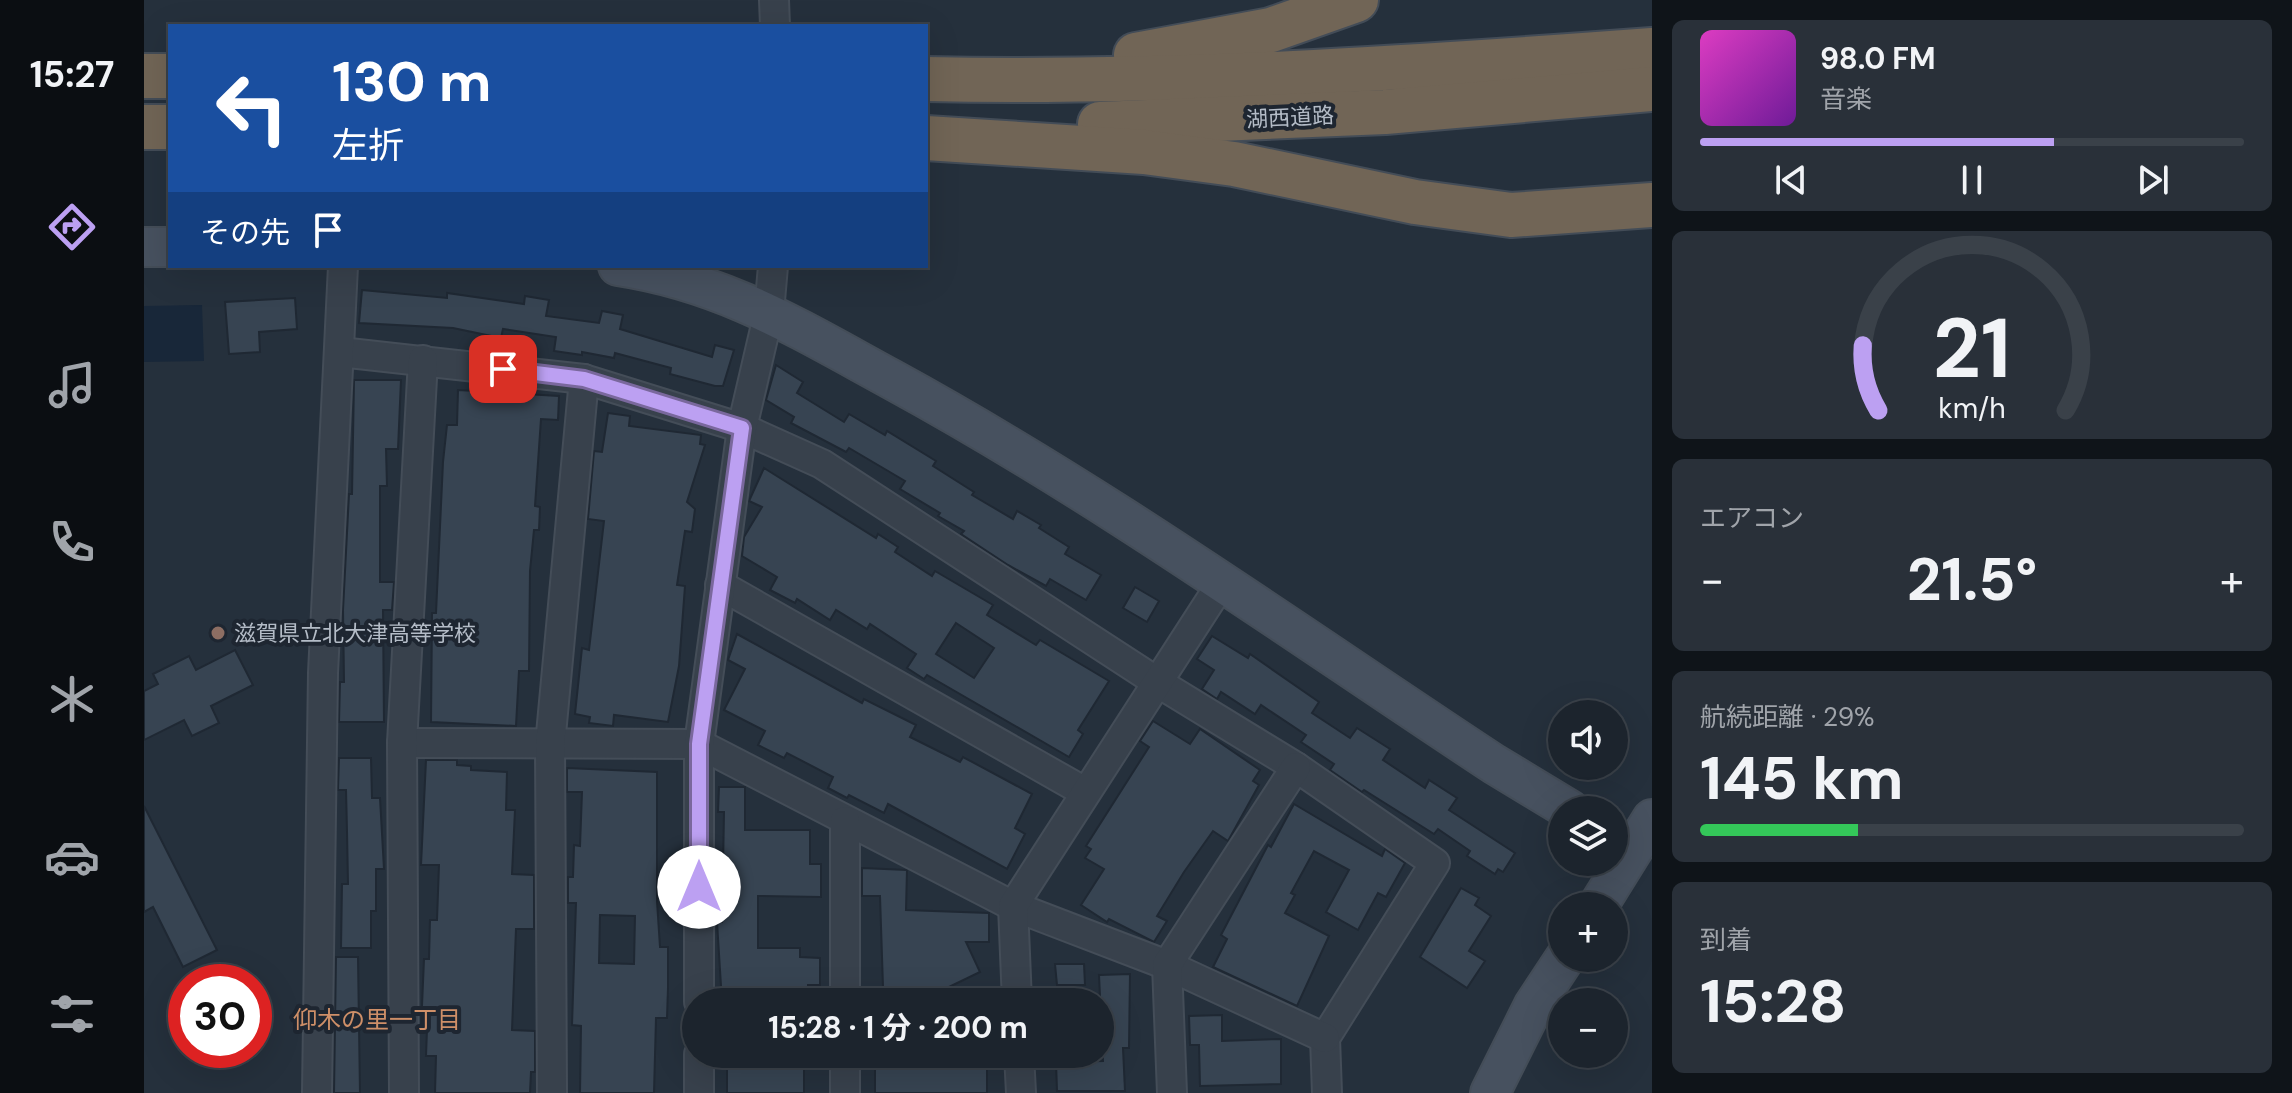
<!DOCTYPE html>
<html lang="ja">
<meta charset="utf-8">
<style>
body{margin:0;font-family:"DM Sans","Noto Sans JP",sans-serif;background:#293039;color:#f1f3f6;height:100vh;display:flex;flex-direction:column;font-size:30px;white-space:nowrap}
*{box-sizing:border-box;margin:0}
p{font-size:26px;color:#a0a4aa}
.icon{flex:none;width:44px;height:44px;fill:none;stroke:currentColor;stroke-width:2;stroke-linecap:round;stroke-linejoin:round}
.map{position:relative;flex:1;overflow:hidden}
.details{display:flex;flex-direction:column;gap:20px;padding:20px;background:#0f1419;width:640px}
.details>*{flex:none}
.guide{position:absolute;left:24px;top:24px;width:760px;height:244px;border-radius:0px;box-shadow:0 8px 32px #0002,0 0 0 2px #3a4149;background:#1a4fa0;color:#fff;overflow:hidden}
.tools{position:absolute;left:1404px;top:700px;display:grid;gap:16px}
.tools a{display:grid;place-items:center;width:80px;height:80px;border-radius:50%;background:#1c242d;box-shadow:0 8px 32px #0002,0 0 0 2px #3a4149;font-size:40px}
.speed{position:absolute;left:24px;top:964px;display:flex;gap:16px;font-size:40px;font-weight:700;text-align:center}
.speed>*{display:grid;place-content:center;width:104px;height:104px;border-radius:50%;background:#1c242d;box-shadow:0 8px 32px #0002,0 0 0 2px #3a4149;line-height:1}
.speed .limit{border:12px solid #d22;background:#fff;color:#111}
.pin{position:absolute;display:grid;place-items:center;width:68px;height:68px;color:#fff;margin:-34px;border-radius:16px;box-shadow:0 4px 12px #0006}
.me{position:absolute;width:88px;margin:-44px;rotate:0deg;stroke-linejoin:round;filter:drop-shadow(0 0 6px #0008)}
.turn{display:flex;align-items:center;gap:28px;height:168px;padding:0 32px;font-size:36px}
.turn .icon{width:104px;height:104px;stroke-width:2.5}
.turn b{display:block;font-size:56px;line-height:68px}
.then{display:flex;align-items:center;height:76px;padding:0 32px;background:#0003;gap:16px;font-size:30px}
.big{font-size:60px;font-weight:700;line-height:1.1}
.details .widget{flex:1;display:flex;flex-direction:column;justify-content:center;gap:12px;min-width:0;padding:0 28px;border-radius:12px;background:#293039}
.details .dial{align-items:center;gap:0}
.dial svg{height:208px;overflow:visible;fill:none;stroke:#3a4149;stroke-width:7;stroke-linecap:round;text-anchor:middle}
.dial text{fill:#f1f3f6;stroke:none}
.song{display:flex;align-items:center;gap:24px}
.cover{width:96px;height:96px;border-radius:12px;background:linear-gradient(135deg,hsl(310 70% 55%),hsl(280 70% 35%))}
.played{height:8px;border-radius:4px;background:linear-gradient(90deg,#bca0f2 65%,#3a4149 65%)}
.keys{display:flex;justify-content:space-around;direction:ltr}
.heat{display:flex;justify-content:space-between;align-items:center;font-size:44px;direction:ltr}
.charge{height:12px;border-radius:6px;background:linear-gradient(90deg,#34c759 29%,#3a4149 0)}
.trip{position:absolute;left:538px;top:988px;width:432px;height:80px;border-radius:40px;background:#1c242d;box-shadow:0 8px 32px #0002,0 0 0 2px #3a4149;font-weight:700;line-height:80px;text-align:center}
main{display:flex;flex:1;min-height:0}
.tabs{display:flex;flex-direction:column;width:144px;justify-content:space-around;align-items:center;background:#0b0e12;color:#a0a4aa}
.tabs .icon{width:56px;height:56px}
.tabs .on{color:#bca0f2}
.tabs b{font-size:36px;color:#f1f3f6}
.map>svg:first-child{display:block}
.water{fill:#182739}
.building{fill:#374452;stroke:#1f2833;stroke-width:2;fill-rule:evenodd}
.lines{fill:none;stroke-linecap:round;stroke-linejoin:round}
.street-casing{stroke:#444d58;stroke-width:32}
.secondary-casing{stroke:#444d58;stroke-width:42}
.highway-casing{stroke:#434c57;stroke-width:48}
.street{stroke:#38414c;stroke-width:28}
.secondary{stroke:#47515f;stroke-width:38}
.highway{stroke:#716556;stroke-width:44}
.route-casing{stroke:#7a689d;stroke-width:20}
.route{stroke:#bca0f2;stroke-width:14}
.education-dot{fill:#8d6e63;stroke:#1e2631;stroke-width:3}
.labels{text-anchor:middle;stroke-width:8;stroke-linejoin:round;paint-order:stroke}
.street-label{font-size:22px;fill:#b4bcc7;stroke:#1e2631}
.poi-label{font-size:22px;fill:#b4bcc7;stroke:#1e2631;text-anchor:start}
.neighbourhood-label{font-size:24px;fill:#ce8f68;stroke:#1e2631}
</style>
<main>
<nav class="tabs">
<b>15:27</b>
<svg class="icon on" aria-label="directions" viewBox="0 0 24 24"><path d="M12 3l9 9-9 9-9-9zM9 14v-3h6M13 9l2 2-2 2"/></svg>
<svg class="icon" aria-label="music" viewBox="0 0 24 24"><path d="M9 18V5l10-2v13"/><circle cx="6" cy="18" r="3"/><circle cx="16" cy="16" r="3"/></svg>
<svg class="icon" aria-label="phone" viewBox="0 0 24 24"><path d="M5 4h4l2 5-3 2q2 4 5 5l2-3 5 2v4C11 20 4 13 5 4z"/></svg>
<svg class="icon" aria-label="climate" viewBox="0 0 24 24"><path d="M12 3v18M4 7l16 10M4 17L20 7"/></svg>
<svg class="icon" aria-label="car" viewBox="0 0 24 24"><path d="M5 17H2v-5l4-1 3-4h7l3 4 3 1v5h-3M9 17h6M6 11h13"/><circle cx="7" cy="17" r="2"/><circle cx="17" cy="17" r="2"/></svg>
<svg class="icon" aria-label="filters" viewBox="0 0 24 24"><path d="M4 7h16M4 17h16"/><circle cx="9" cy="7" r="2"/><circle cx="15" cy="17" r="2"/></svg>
</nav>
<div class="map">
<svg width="1508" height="1093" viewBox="0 0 1508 1093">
<rect width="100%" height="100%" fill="#25303c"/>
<polygon class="water" points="58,305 60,361 0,362 0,306"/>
<g class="building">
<polygon points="218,290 303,298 303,293 380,304 381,296 405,300 402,316 455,323 458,311 479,315 476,329 568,357 571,345 590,350 579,386 571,386 526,374 527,368 471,353 470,358 438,352 438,355 410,351 412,337 359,329 357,338 309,328 215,323"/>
<polygon points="151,298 153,329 115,332 116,352 85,354 81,302"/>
<polygon points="632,365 659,382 653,393 700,422 705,414 741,435 743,431 792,461 789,466 830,492 828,495 869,519 873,511 897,525 895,528 925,547 921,554 957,575 942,600 906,579 902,586 864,565 817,534 820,531 794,516 796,513 756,489 761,481 705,448 702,452 647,423 650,417 622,400"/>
<polygon points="210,380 257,380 254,449 242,449 243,486 236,486 236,582 250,582 248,610 239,610 240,722 195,722 196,682 200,682 199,610 205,494 208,494"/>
<polygon points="314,390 415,396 414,420 397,419 391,506 396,507 395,530 390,530 386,571 385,671 375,671 372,726 287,722 288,613 292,613 299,462 303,425 313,425"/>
<polygon points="464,413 486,416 485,426 557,435 556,444 561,445 543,502 551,509 548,532 541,531 533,585 541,586 535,666 524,722 470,715 469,726 445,723 446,717 431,714 438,648 445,650 460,521 444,519 450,451 458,452"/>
<path d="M620,468L732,538L734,534L754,547L751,552L788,576L791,571L849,605L843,615L892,645L896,640L965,681L934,730L939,734L925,757L783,675L780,679L763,668L772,654L726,624L723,629L692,610L686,620L653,599L651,603L626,590L633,577L598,556L600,537L618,507L605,501ZM812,623L850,648L830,678L792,654Z"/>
<polygon points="991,587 1015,601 1003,622 979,608"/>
<polygon points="593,634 718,703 720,699 772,725 766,737 816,762 819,757 888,794 871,828 881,834 863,869 744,804 740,813 705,795 703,798 684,788 689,777 643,753 640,758 614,745 621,731 580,710 601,669 584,660"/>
<polygon points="1068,636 1104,658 1106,654 1175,702 1168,713 1206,738 1213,728 1246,749 1239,760 1281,788 1285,780 1313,798 1305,810 1371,853 1359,872 1354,869 1351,874 1323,856 1326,851 1294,829 1290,834 1220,790 1218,792 1186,770 1190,764 1157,742 1162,735 1117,705 1111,714 1077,692 1073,699 1058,689 1070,670 1053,659"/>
<polygon points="91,650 109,685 67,706 75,723 48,736 40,720 0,740 0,691 14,684 9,674 45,656 52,670"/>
<polygon points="1009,721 1046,744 1056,729 1116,770 1109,781 1115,785 1084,841 1069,831 1040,872 1013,916 1023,921 1010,942 965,919 963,922 937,905 960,869 941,858 947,849 942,846 1005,747 996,741"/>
<polygon points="195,758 227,758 228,798 236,798 240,869 232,869 232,911 227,911 227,948 197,948 198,884 204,884 203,831 202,790 194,790"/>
<polygon points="282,760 313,760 313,765 327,766 327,770 363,772 362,810 371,810 368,874 390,875 390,929 372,929 368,1030 391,1031 391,1072 387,1072 386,1093 291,1093 292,1056 282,1056 283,1029 277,1029 280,959 285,959 286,920 293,920 295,865 277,865"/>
<path d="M423,768L513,772V901L516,947H524V988L523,1018H512L510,1093H436L437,1026L428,1025L432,903H424V877H429L430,845L436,846L438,792H423ZM456,915L491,916L490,964L455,963Z"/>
<polygon points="575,787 601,787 601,830 666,830 666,864 677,864 677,897 614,896 614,948 656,948 656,957 676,958 676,985 664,985 664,1002 578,1002 573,922 578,922 580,812 574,812"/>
<polygon points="1150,804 1238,856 1241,849 1261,863 1242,897 1234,893 1214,930 1182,912 1205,870 1170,851 1147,893 1151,895 1141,913 1185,936 1153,1006 1069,967 1083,939 1077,935 1124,845 1127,847"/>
<polygon points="0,806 73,950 39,967 9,907 0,912"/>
<polygon points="718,868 763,870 762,910 845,913 845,942 822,942 836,972 805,987 739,987 736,896 718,896"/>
<polygon points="1317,888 1335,898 1331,905 1347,916 1325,951 1341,961 1323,988 1276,957"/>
<polygon points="192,957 214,957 216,1093 190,1093"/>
<polygon points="911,964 940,964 941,985 913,985"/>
<polygon points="986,974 985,1048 979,1048 981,1091 913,1091 912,1062 959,1061 955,975"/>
<polygon points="1078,1015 1078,1041 1137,1039 1137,1084 1056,1086 1055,1045 1046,1045 1045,1016"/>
<rect x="583" y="1054" width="77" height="39"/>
<rect x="731" y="1054" width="112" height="39"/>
</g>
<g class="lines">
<g class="street-casing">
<g id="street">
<polyline points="630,0 631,26"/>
<polyline points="196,352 440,379 598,428 678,464 1013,682 1152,767 1291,863 1181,1038 1183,1093"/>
<polyline points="576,585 941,792"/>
<polyline points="258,743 555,744 869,906 1023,965 1181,1038"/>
<polyline points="555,1002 555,744 598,428 625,312 629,266"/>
<polyline points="701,1002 701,821"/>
<polyline points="873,1002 869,906 1077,584"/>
<polyline points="555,1054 555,1093"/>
<polyline points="875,1054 877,1093"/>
<polyline points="173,1093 179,673 199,266"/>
<polyline points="260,1093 258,743 279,360"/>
<polyline points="408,1093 406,745 440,379"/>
<polyline points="701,1093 701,1054"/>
<polyline points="1028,1093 1023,965 1152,767"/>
</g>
</g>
<g class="secondary-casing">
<g id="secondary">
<polyline points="0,247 26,247"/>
<path d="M474,266C580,282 655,329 747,379C956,493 1151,633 1350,764L1426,810"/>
<polyline points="1454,906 1508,819"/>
<polyline points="1346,1093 1390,1005 1421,958"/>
</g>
</g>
<g class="highway-casing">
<g id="highway">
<polyline points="992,55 1127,30 1212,0"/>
<polyline points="0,76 26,76"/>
<path d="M782,79C1024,84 1266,68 1508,50"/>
<polyline points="956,124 1241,112 1508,89"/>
<polyline points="0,127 26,127"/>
<polyline points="782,138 1000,152 1090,164 1271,202 1367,215 1508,205"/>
</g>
</g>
<use href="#street" class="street"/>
<use href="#secondary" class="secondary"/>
<use href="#highway" class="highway"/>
</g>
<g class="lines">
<g class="route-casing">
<polyline id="route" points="359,369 440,379 598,428 555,744 555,887"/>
</g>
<use href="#route" class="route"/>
</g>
<circle class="education-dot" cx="74" cy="633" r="8"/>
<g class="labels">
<g class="street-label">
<text transform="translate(1146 117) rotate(-3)" y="8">湖西道路</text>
</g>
<g class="poi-label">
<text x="90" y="641">滋賀県立北大津高等学校</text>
</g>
<g class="neighbourhood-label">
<text x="233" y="1028">仰木の里一丁目</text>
</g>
</g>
</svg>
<div class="tools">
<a><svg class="icon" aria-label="sound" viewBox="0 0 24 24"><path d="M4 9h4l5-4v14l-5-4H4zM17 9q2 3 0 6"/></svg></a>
<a><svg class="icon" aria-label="layers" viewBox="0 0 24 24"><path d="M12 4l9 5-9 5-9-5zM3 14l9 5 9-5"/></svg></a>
<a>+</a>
<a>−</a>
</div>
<div class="speed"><div class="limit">30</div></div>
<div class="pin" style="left:359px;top:369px;background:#d93025"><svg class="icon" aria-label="arrive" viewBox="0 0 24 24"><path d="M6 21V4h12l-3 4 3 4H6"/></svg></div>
<svg class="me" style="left:555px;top:887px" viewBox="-20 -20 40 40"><circle r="19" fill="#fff"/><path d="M0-13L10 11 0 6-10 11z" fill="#bca0f2"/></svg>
<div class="trip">15:28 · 1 分 · 200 m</div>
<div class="guide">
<div class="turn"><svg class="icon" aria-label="left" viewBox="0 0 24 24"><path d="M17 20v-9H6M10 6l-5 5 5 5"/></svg><div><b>130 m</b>左折</div></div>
<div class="then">その先<svg class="icon" aria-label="arrive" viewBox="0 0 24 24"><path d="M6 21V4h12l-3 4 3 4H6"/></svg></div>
</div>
</div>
<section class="details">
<div class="widget">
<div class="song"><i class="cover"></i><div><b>98.0 FM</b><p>音楽</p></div></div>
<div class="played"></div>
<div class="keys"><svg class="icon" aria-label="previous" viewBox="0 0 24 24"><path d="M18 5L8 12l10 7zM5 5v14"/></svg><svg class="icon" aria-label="pause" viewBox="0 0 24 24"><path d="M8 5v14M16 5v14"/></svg><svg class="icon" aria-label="next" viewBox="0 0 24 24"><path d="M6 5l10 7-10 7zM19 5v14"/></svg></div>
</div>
<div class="widget dial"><svg viewBox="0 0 100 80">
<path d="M14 69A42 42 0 1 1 86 69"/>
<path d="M14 69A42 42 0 0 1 8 44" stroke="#bca0f2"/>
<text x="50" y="56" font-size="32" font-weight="700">21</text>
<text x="50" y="72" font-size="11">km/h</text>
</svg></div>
<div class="widget"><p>エアコン</p>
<div class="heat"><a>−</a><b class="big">21.5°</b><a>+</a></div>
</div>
<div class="widget"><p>航続距離 · 29%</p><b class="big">145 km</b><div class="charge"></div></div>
<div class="widget"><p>到着</p><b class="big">15:28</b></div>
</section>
</main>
